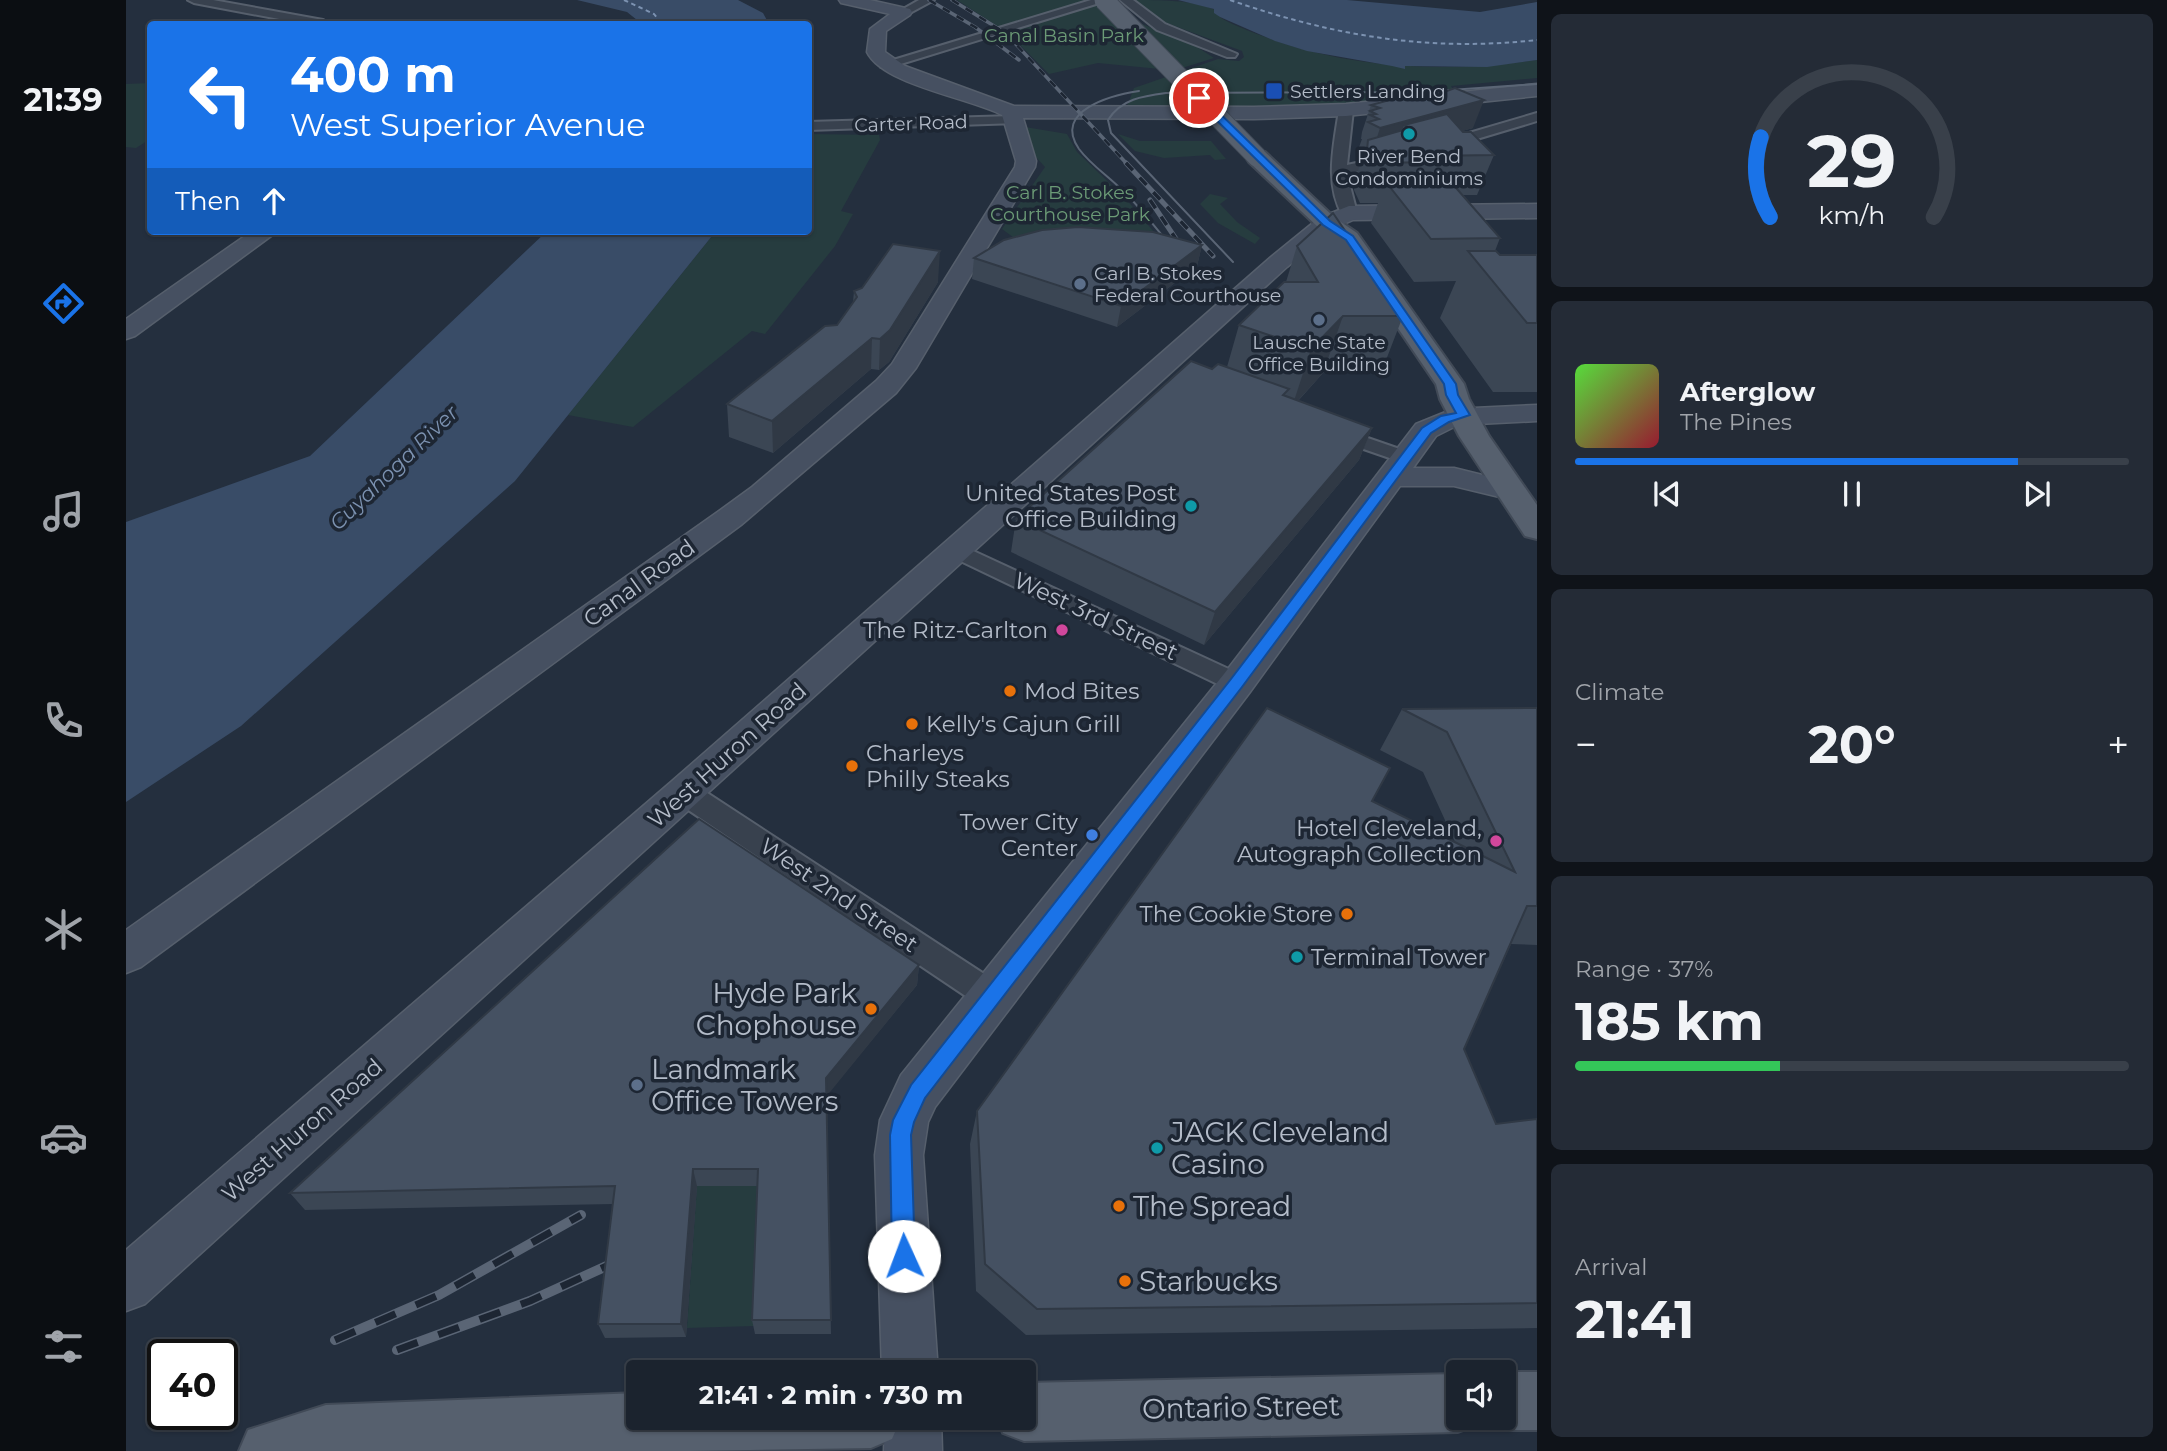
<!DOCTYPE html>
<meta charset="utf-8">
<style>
body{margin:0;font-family:Montserrat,sans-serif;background:#242b36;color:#f1f3f6;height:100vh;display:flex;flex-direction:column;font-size:26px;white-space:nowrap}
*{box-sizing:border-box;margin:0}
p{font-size:23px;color:#a0a4aa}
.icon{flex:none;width:38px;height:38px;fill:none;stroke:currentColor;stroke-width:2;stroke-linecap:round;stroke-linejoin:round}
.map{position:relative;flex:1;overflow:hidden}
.sheet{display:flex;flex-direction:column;gap:14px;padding:14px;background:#0f1319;width:630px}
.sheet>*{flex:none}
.banner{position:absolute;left:21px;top:21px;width:665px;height:214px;border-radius:7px;box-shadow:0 2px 5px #0004,0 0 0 2px #39404a;background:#1a73e8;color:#fff;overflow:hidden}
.fabs{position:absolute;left:1320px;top:1360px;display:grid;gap:14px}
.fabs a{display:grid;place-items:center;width:70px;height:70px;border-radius:7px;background:#1b232e;box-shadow:0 2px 5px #0004,0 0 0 2px #39404a;font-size:35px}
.speed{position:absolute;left:21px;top:1339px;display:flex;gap:14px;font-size:35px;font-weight:700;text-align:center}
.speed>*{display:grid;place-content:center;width:91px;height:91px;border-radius:50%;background:#1b232e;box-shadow:0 2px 5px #0004,0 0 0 2px #39404a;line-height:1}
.speed .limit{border:4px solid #111;border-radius:10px;background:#fff;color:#111}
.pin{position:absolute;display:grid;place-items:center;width:60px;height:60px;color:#fff;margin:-30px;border:4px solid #fff;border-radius:50%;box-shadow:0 2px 7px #0007}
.me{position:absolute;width:77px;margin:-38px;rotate:358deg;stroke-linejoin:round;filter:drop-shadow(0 0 5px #0008)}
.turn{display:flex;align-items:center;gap:24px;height:147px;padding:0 28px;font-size:32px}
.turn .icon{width:91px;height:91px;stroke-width:2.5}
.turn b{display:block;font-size:49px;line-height:60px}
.then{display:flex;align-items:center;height:66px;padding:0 28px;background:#0003;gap:14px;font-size:26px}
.big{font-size:52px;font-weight:700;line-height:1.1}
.sheet .card{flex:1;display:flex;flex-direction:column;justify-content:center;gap:10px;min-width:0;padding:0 24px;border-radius:10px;background:#242b36}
.sheet .dial{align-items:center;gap:0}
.dial svg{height:182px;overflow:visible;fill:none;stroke:#39404a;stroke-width:7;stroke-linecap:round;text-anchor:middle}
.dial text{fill:#f1f3f6;stroke:none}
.song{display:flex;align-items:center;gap:21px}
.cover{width:84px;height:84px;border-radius:10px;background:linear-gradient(135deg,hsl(110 70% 55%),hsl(350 70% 35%))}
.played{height:7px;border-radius:4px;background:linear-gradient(90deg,#1a73e8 80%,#39404a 80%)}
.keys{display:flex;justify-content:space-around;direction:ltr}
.heat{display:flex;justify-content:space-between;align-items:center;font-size:38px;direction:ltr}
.charge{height:10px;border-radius:5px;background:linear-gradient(90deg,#34c759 37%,#39404a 0)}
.trip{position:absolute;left:500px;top:1360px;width:410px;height:70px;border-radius:7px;background:#1b232e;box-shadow:0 2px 5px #0004,0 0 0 2px #39404a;font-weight:700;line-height:70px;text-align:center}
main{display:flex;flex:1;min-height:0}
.tabs{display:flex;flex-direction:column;width:126px;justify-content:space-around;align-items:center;background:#0b0e12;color:#a0a4aa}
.tabs .icon{width:49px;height:49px}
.tabs .selected{color:#1a73e8}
.tabs b{font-size:32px;color:#f1f3f6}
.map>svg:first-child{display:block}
.green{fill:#263c3f}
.water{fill:#394c67}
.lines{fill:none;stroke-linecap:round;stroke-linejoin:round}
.ferry{stroke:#7c92b1;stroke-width:2;stroke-dasharray:4.5 3.5;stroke-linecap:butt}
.street-casing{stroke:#565f6c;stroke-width:4}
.secondary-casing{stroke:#565f6c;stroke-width:3}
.primary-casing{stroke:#414a57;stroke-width:4}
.street{fill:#38414e;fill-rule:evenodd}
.secondary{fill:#465061;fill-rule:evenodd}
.primary{fill:#56606e;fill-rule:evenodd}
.tram{stroke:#5a6575;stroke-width:2}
.rail-far2-casing{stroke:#5a6575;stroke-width:3.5}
.rail-far1-casing{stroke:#5a6575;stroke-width:5}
.rail-casing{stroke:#5a6575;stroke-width:10}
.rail-far2{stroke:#1d2633;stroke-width:2.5;stroke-dasharray:8;stroke-linecap:butt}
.rail-far1{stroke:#1d2633;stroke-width:3.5;stroke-dasharray:10;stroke-linecap:butt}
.rail{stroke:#1d2633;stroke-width:7;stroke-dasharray:22;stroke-linecap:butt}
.primary-bridge-casing{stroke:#414a57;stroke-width:21;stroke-linecap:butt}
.primary-bridge{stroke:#56606e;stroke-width:19}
.wall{fill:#3b4654}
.shaded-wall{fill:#303945}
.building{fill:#455162;stroke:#303945;stroke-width:2}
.route{fill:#1a73e8;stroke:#114b97;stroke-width:2}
.transit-dot{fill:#1a4fb4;stroke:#1d2633;stroke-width:2.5}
.culture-dot{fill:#0f9aa8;stroke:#1d2633;stroke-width:2.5}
.service-dot{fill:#5c6f8a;stroke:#1d2633;stroke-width:2.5}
.hotel-dot{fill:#d1479c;stroke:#1d2633;stroke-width:2.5}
.food-dot{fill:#e8710a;stroke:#1d2633;stroke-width:2.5}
.shop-dot{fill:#3f7fe0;stroke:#1d2633;stroke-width:2.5}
.labels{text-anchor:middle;stroke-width:7;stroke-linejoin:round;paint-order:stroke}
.far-park-label{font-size:19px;fill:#6b9a76;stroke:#1d2633}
.far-poi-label{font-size:19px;fill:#b4bcc9;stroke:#1d2633;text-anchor:start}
.far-street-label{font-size:19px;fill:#b4bcc9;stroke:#1d2633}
.far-water-label{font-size:21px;font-style:italic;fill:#7c92b1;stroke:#1d2633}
.poi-label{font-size:23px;fill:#b4bcc9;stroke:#1d2633;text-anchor:end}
.street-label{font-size:23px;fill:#b4bcc9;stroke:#1d2633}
.near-poi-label{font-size:28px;fill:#b4bcc9;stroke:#1d2633;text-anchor:start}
.near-street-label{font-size:28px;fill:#b4bcc9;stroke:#1d2633}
</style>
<main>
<nav class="tabs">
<b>21:39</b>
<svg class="icon selected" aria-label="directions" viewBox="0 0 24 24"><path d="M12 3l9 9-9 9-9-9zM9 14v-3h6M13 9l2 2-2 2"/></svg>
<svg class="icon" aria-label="music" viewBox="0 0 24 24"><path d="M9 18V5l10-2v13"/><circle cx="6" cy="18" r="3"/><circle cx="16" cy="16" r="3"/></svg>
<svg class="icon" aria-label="phone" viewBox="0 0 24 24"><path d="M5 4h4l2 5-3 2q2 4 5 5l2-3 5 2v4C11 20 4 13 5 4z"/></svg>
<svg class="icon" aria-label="climate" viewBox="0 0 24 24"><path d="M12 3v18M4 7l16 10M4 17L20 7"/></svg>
<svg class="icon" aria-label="car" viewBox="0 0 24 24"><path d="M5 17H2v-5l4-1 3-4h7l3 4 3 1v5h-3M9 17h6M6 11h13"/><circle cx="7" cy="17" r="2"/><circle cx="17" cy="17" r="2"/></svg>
<svg class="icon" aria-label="filters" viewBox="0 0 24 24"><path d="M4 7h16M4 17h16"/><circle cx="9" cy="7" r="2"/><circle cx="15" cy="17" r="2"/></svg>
</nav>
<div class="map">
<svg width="1411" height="1451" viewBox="0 0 1411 1451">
<rect width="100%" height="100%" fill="#242f3e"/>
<g class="green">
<polygon points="831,0 959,0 1071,47 1088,58 1037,74 1034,69 972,63 923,74 882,33"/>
<path d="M1009,0C1031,0 1068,0 1087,9C1093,12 1090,13 1094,17C1102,24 1142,38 1153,42C1237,70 1324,72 1411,60V78L1325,86L1330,94L1215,106L1000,109L1008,88L1092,59L1113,61L1118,57L1116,51L1030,19Z"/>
<polygon points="24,83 24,139 10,148 0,147 0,84"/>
<polygon points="899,127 941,134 951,152 1000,199 1034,239 907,252 876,229 919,167 908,155"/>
<polygon points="683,134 753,135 754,140 715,211 727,214 709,246 639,334 626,331 507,427 442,415 590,231 682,231"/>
<polygon points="992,134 1014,141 1085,141 1100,159 1089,160 1084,155 1038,158 1009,151"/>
<polygon points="1084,194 1102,198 1094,204 1111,222 1134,238 1129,244 1092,223 1074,204"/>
<polygon points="571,1186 634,1186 629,1326 561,1328"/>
</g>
<g class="water">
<polygon points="451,0 612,0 637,13 643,24 516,24 501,12"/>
<polygon points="1052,0 1221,0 1354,12 1411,2 1411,60 1361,67 1279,66 1279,69 1266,66 1181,51 1149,41 1094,17 1088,13 1088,9"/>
<polygon points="421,231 590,231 389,481 115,726 0,802 0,522 184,456"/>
</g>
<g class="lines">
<g class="ferry">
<polyline points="498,0 528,14 532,19 528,24"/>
<path d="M1104,0C1208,36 1302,52 1411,40"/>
</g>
<g class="street-casing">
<g id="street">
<polygon points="62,0 87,0 197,20 203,24 180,24 68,3"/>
<polygon points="793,0 808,0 782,14 772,12"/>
<polygon points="965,0 983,0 765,67 755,67 754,64"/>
<polygon points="994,0 1007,0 1039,24 1111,54 1109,57 1101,57 1031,30"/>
<path d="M1220,106L1227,110L1221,165L1267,155L1274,159L1272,162L1221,174L1231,213L1223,218L1217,216C1198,184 1208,145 1213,110Z"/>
<polygon points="1411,113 1411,121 1314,150 1307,146 1309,143"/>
<polygon points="887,116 894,120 892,123 682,130 682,122"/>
<polygon points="1207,426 1288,454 1291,458 1288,462 1281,464 1200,436 1197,432 1200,428"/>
<polygon points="830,543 1120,677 1124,683 1120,689 1111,692 1102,689 822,555 819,550 822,545"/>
<polygon points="559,782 569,785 878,987 883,997 878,1007 867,1011 856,1007 549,801 545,793 549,785"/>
</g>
</g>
<g class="secondary-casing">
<g id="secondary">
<path d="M713,0H744L784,9L786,12L784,15L760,31L759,52L779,66L888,106L1128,107L1220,104L1411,84V96L1220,116L1128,119L897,118L910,161L909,167L790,368L770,393L615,525L15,967L0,973V930L593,511L626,487L750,381L766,364L889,167L890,161L876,115C844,98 757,85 741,52L744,29L764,14L715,3Z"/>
<polygon points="1411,204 1411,218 1227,220 1209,228 1161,267 19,1304 0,1311 0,1250 545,782 1145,257 1193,218 1223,206"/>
<polygon points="126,231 152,231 9,336 0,339 0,319"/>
<polygon points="1411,405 1411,421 1332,425 1310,436 1287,468 1328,468 1397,485 1401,491 1397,497 1386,500 1328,486 1274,486 1124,692 809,1107 802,1122 797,1155 812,1372 756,1372 749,1155 754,1120 775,1075 1098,674 1290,424 1327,409"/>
<polygon points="759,1418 815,1418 816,1451 758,1451"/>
</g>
</g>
<g class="primary-casing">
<g id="primary">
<polygon points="1131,151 1139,152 1209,218 1231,233 1338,384 1343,399 1363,436 1411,505 1411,539 1399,536 1333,436 1314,399 1310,384 1214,243 1193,228 1123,162 1120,157 1123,152"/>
<polygon points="1376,1372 1411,1372 1411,1430 1377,1430 1356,1422 1355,1418 1353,1424 1332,1432 898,1441 877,1433 871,1418 898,1418 898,1383 1332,1374 1332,1418 1377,1418"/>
<polygon points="513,1393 513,1418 775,1418 766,1439 745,1448 564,1451 113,1451 122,1430 200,1405"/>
</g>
</g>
<use href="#street" class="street"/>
<use href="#secondary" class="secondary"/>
<use href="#primary" class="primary"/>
<g class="tram">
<path d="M1013,91C987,95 926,110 953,149C965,165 982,176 996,190C1012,205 1025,222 1039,239"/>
<path d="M1107,262L985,133L982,120C995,99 1017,96 1040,93L1295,92L1411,84"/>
</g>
<g class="rail-far2-casing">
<g id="rail-far2">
<polyline points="803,0 849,27 893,60"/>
<polyline points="826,0 873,29 887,41 1002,165"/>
</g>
</g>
<g class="rail-far1-casing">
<g id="rail-far1">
<polyline points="1000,163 1087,256"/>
<polyline points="1024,200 1052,242"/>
</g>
</g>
<g class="rail-casing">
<g id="rail">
<polyline points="209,1340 313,1295 455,1215"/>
<polyline points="271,1350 404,1301 485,1264"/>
</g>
</g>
<use href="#rail-far2" class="rail-far2"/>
<use href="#rail-far1" class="rail-far1"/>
<use href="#rail" class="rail"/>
<g class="primary-bridge-casing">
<polyline id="primary-bridge" points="978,0 1131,157"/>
</g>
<use href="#primary-bridge" class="primary-bridge"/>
</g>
<g class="wall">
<polygon points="1245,105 1347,128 1336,131 1368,155 1351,195 1337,195 1374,238 1369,251 1374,255 1411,255 1411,392 1367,392 1314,318 1330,281 1288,282 1245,223 1252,203 1234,203 1228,190 1229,180 1238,152 1232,150 1236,139 1235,139 1236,132"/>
<polygon points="1076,245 1071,266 991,327 846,279 848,258"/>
<polygon points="1171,246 1277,316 1255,373 1197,373 1172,401 1246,428 1233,460 1078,645 885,552 890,519 1086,369 1101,367 1113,325 1160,282"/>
<polygon points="812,282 763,362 753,370 745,369 647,453 603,437 601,404 711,325 727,302 728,291"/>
<polygon points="1411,708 1411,945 1385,944 1338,1049 1370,1124 1411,1119 1411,1328 900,1335 850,1291 844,1144 851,1111 1246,801 1329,842 1297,772 1254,750 1276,709"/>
<polygon points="793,965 791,985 700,1096 705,1334 629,1334 626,1320 631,1186 571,1186 560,1337 479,1338 472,1324 487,1204 179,1210 164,1193"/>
</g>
<g class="shaded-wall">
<polygon points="1358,100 1347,128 1278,147 1284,128 1278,125 1270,149 1245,156 1254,128"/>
<polygon points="1076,245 1071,266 991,327 995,306"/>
<polygon points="814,251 812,282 763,362 753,370 754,339"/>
<polygon points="1217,316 1197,373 1166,407 1185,349"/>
<polygon points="746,338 745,369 647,453 646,421"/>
<polygon points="1246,428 1233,460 1078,645 1089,612"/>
<polygon points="793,965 791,985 700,1097 700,1078"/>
<polygon points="567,1169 571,1186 560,1337 555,1324"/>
</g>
<g class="building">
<polygon points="1312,87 1321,91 1329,88 1358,100 1254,128 1242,122 1253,119 1244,115 1250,114 1244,111 1254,108 1245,105"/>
<polygon points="1321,114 1337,132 1345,132 1368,155 1302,156 1308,162 1248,163 1241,150 1242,140 1284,128 1278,125"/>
<polygon points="1324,181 1374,238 1305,239 1260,182"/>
<polygon points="1207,213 1277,316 1217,316 1185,349 1113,325 1158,282 1192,282 1171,246"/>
<polygon points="952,227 1027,232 1076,245 995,306 848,258 878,240 916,230"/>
<polygon points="767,244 814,251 764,330 754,339 746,338 646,421 601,404 699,326 711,325 731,297 728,291 736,288"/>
<polygon points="1342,251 1370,251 1374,255 1411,255 1411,323 1401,323"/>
<polygon points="1065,361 1086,369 1092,364 1163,389 1157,395 1246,428 1089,612 890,519"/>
<polygon points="1141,708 1264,768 1246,801 1389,872 1321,732 1276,709 1411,708 1411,906 1401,906 1338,1049 1370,1124 1411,1119 1411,1303 911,1309 859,1264 851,1111"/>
<polygon points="573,819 793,965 700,1078 705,1320 626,1320 632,1169 567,1169 555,1324 472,1324 489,1186 164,1193"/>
</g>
<polygon class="route" points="1070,96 1076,96 1204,221 1227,236 1330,384 1332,395 1344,415 1323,422 1305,433 1116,687 799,1098 788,1122 785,1135 789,1256 785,1264 778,1267 770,1264 766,1256 764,1135 767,1120 785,1085 1105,679 1296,428 1315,416 1330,413 1320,395 1318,384 1220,240 1197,225 1070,100"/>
<rect class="transit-dot" x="1139" y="82" width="18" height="18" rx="3.5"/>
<g class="culture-dot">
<circle cx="1283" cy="134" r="7"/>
<circle cx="1065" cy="506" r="7"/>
<circle cx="1171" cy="957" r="7"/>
<circle cx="1031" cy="1148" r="7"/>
</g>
<g class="service-dot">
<circle cx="954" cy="284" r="7"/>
<circle cx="1193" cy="320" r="7"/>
<circle cx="511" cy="1085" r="7"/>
</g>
<g class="hotel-dot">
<circle cx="936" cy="630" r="7"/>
<circle cx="1370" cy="841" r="7"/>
</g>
<g class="food-dot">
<circle cx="884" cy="691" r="7"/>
<circle cx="786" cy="724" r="7"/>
<circle cx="726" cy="766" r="7"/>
<circle cx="1221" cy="914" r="7"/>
<circle cx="745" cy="1009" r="7"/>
<circle cx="993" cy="1206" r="7"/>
<circle cx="999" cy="1281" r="7"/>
</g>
<circle class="shop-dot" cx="966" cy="835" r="7"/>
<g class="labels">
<g class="far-park-label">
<text x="938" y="42">Canal Basin Park</text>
<text x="944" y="199">Carl B. Stokes<tspan x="944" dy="22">Courthouse Park</tspan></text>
</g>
<g class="far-poi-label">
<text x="1164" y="98">Settlers Landing</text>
<text x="1283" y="163" text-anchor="middle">River Bend<tspan x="1283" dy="22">Condominiums</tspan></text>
<text x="968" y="280">Carl B. Stokes<tspan x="968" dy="22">Federal Courthouse</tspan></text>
<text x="1193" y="349" text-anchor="middle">Lausche State<tspan x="1193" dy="22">Office Building</tspan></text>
</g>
<g class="far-street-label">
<text transform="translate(785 123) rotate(-2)" y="7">Carter Road</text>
</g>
<g class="far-water-label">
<text transform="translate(268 468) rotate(-44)" y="7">Cuyahoga River</text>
</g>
<g class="poi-label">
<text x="1051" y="501">United States Post<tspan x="1051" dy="26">Office Building</tspan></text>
<text x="922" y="638">The Ritz-Carlton</text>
<text x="898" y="699" text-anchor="start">Mod Bites</text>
<text x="800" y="732" text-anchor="start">Kelly's Cajun Grill</text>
<text x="740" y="761" text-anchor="start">Charleys<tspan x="740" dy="26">Philly Steaks</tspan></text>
<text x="952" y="830">Tower City<tspan x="952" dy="26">Center</tspan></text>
<text x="1356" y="836">Hotel Cleveland,<tspan x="1356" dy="26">Autograph Collection</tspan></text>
<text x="1207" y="922">The Cookie Store</text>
<text x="1185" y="965" text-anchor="start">Terminal Tower</text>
</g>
<g class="street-label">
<text transform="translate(513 583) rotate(-36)" y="8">Canal Road</text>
<text transform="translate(970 616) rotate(25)" y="8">West 3rd Street</text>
<text transform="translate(601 755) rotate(-42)" y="8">West Huron Road</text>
<text transform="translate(713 895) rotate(34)" y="8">West 2nd Street</text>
<text transform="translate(176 1130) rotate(-41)" y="8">West Huron Road</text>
</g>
<g class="near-poi-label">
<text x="731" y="1003" text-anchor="end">Hyde Park<tspan x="731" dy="32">Chophouse</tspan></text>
<text x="525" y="1079">Landmark<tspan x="525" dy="32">Office Towers</tspan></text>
<text x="1045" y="1142">JACK Cleveland<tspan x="1045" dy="32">Casino</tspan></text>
<text x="1007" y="1216">The Spread</text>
<text x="1013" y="1291">Starbucks</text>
</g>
<g class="near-street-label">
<text transform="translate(1115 1407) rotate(-1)" y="10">Ontario Street</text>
</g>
</g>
</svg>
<div class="fabs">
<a><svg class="icon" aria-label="sound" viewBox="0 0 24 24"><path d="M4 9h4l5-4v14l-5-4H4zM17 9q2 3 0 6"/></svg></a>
</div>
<div class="speed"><div class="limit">40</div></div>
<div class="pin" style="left:1073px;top:98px;background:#d93025"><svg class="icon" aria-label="arrive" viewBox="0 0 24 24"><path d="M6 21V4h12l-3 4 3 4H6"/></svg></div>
<svg class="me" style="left:778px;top:1256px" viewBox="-20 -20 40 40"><circle r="19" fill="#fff"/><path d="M0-13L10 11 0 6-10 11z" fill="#1a73e8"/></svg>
<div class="trip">21:41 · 2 min · 730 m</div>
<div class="banner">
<div class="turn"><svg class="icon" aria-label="left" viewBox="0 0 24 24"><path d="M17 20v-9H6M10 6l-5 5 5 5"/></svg><div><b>400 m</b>West Superior Avenue</div></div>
<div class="then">Then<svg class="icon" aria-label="ahead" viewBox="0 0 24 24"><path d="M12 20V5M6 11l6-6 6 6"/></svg></div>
</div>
</div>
<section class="sheet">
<div class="card dial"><svg viewBox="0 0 100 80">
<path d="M14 69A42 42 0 1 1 86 69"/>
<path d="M14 69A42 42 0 0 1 10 34" stroke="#1a73e8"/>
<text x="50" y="56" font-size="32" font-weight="700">29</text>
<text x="50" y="72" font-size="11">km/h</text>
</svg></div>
<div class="card">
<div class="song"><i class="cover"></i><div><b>Afterglow</b><p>The Pines</p></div></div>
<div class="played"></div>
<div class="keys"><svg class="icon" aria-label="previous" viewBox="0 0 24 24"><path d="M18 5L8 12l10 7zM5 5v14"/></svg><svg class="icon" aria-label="pause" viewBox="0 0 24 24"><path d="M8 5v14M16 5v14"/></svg><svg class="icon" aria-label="next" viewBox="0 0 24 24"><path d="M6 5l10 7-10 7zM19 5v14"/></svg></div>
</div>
<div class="card"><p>Climate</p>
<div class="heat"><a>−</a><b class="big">20°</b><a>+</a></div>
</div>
<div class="card"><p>Range · 37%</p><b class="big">185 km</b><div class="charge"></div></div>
<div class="card"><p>Arrival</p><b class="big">21:41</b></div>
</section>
</main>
